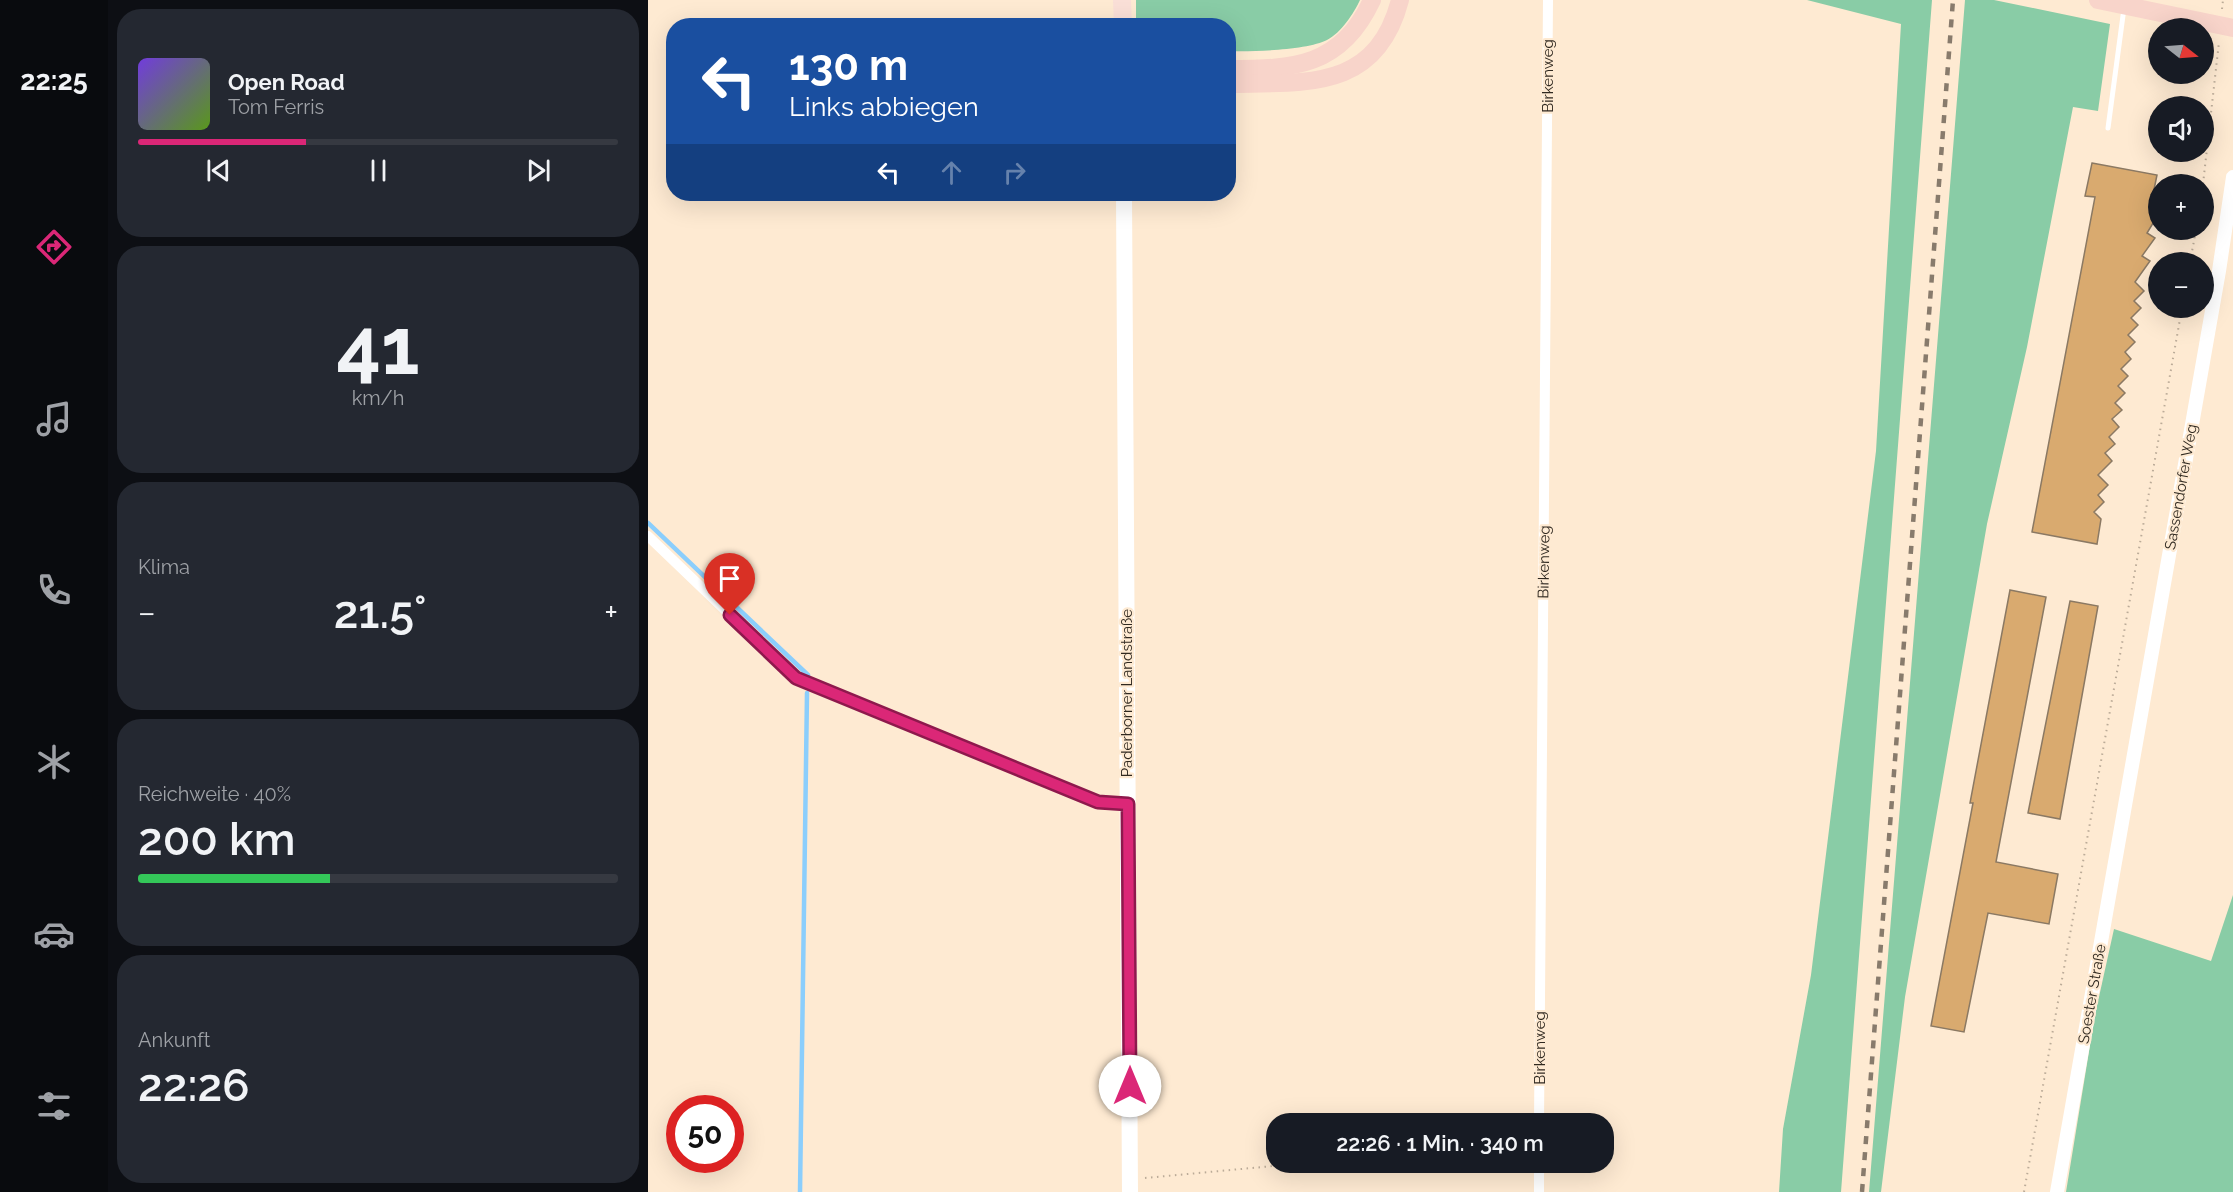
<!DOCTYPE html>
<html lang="de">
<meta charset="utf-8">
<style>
body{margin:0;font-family:Raleway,sans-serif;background:#242831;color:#f1f3f6;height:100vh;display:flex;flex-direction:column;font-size:22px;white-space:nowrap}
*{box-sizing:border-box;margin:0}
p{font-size:20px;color:#9ea1a6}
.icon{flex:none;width:33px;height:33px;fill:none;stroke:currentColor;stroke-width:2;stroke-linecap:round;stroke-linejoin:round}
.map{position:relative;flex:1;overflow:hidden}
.side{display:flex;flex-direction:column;gap:9px;padding:9px;background:#0d0f14;width:540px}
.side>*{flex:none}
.top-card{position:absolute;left:18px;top:18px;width:570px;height:183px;border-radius:24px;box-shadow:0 6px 24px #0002;background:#1a4fa0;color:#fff;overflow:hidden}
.needle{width:39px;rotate:107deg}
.fabs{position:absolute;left:1500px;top:18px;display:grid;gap:12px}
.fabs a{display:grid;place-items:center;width:66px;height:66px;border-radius:50%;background:#171b24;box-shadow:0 6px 24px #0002;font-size:30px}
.speed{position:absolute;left:18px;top:1095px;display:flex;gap:12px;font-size:30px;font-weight:700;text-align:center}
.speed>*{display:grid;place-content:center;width:78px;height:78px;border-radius:50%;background:#171b24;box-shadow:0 6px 24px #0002;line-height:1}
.speed .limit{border:9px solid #d22;background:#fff;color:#111}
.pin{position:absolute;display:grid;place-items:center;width:51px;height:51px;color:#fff;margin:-62px -26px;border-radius:50% 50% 50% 0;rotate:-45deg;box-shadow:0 0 6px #0007}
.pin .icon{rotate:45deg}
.me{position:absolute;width:66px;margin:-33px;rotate:0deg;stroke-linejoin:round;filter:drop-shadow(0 0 4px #0008)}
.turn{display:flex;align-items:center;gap:21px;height:126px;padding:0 24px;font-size:27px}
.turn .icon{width:78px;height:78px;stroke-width:2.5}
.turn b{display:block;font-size:42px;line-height:51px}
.lanes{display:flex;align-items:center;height:57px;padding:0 24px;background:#0003;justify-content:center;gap:30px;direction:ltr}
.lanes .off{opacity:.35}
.big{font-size:45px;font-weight:600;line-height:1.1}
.side .tile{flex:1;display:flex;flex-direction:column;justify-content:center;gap:9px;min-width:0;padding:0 21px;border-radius:24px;background:#242831}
.side .dial{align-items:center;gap:0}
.dial b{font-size:78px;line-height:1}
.song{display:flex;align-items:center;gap:18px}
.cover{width:72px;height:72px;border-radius:9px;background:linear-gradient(135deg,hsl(260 70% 55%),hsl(90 70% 35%))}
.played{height:6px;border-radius:3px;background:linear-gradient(90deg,#db2777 35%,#363941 35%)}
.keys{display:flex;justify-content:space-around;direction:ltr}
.heat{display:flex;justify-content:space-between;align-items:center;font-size:33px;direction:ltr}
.charge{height:9px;border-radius:4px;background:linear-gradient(90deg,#34c759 40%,#363941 0)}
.trip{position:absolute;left:618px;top:1113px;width:348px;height:60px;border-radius:24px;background:#171b24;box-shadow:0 6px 24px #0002;font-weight:600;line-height:60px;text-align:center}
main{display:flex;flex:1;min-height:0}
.dock{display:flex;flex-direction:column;width:108px;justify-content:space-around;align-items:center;background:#090b0e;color:#9ea1a6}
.dock .icon{width:42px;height:42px}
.dock .current{color:#db2777}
.dock b{font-size:27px;color:#f1f3f6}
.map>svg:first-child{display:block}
.green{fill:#89cca6}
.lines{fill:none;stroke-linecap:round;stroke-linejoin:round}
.stream{stroke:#8bcefc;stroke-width:4.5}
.building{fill:#d9aa6f;stroke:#8b7963;stroke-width:1.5}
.path{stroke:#bbab98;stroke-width:2;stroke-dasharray:1.5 4.5;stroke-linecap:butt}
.service{stroke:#fff;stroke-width:5}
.minor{stroke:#fff;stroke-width:10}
.tertiary{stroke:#fff;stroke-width:14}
.secondary{stroke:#fff;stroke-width:16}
.primary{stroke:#fadfd7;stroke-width:18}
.trunk{stroke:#f8d4ca;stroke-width:18}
.rail{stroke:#887b6c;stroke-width:4.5;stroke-dasharray:8 8;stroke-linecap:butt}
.route-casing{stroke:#8e194d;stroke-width:15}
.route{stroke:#db2777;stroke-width:10}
.labels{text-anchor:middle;stroke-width:4.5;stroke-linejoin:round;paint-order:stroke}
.street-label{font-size:15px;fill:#302920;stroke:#feead2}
</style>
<main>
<nav class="dock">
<b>22:25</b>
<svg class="icon current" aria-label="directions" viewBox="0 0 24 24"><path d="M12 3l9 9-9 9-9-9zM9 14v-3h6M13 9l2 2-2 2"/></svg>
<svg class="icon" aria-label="music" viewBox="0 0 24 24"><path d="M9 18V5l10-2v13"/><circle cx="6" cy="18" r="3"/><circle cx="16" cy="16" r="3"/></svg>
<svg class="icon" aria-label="phone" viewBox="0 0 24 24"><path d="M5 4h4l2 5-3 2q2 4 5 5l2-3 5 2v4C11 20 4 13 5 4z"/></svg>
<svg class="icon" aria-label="climate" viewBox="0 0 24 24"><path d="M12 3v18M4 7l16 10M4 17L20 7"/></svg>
<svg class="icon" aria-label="car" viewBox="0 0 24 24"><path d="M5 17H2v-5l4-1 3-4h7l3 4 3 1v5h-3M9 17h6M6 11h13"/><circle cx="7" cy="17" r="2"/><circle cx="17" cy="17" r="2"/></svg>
<svg class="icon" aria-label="filters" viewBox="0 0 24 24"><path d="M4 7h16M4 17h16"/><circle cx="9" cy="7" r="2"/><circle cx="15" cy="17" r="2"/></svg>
</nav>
<section class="side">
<div class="tile">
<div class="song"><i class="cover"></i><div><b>Open Road</b><p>Tom Ferris</p></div></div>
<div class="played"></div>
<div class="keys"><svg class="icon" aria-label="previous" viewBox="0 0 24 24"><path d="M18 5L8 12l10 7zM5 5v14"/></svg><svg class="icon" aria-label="pause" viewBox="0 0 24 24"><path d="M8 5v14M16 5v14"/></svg><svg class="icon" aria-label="next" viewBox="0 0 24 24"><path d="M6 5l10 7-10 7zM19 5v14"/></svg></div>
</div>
<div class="tile dial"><b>41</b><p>km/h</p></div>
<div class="tile"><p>Klima</p>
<div class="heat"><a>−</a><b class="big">21.5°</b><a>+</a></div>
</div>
<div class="tile"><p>Reichweite · 40%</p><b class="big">200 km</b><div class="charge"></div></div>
<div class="tile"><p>Ankunft</p><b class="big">22:26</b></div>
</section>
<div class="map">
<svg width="1585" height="1192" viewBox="0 0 1585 1192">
<rect width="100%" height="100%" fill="#feead2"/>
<g class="green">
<path d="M488,0H712C706,13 693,33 679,40C660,50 603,52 581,51L580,26L488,25Z"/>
<polygon points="1159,0 1284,0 1193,1192 1131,1192 1135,1129 1163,975 1228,451 1253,24"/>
<polygon points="1317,0 1346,0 1462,24 1450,111 1425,107 1379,347 1339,524 1257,997 1233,1192 1221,1192"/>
<polygon points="1585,895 1585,1192 1418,1192 1447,1015 1466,929 1563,961"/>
</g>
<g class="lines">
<g class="stream">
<polyline points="0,523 160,675"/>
<polyline points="152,1192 159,693"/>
</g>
</g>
<g class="building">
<polygon points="1444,163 1509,175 1502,209 1510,215 1499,233 1507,238 1494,256 1502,261 1487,282 1496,291 1486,301 1493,308 1483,318 1490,325 1480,335 1487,342 1477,352 1483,359 1473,369 1480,376 1470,386 1477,393 1467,403 1474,410 1464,419 1471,427 1461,437 1467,444 1457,453 1464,461 1450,475 1460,485 1450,495 1456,502 1446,512 1453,519 1449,544 1384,532 1447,197 1437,196"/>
<polygon points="1362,590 1398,597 1348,862 1410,874 1401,924 1340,913 1316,1032 1283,1026 1325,803 1322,803"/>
<polygon points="1422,601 1450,606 1412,819 1380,813"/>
</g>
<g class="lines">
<g class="path">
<polyline points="1574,9 1575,0"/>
<polyline points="1555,184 1571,42"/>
<polyline points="1542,262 1548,230"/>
<polyline points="497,1178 668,1162"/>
<polyline points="1376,1192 1534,308"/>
</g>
<polyline class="service" points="1460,128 1476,8"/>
<g class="minor">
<polyline points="0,536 148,678 450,802 480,804"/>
<polyline points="891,1124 900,0"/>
<polyline points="891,1192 891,1162"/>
</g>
<polyline class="tertiary" points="1409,1192 1571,271 1585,177"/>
<polyline class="secondary" points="476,194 482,1192"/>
<polyline class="primary" points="474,0 475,26"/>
<g class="trunk">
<polyline points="1450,0 1585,28"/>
<path d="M580,69C646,69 693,67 724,0"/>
<path d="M580,84C657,82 728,92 752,0"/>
</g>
<polyline class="rail" points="1214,1192 1305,0"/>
</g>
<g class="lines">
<g class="route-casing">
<polyline id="route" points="82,615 148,678 450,802 480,804 482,1086"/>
</g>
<use href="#route" class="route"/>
</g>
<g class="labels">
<g class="street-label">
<text transform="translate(900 76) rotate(-90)" y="5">Birkenweg</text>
<text transform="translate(1533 487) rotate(-80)" y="5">Sassendorfer Weg</text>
<text transform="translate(896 562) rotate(-89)" y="5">Birkenweg</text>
<text transform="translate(479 693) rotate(-90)" y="5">Paderborner Landstraße</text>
<text transform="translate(1444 994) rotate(-80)" y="5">Soester Straße</text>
<text transform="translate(892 1048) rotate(-90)" y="5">Birkenweg</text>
</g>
</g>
</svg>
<div class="fabs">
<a><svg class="needle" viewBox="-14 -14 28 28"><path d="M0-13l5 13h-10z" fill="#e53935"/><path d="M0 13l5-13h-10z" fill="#9ea1a6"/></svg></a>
<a><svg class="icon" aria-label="sound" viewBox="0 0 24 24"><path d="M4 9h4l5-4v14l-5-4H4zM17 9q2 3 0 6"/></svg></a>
<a>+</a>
<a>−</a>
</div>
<div class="speed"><div class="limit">50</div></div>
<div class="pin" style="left:82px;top:615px;background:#d93025"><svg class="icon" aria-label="arrive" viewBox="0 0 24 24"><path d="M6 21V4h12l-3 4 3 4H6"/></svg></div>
<svg class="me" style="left:482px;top:1086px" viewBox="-20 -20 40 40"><circle r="19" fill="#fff"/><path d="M0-13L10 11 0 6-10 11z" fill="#db2777"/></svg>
<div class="trip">22:26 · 1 Min. · 340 m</div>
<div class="top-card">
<div class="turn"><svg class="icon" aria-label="left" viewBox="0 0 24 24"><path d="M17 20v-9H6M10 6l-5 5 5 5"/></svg><div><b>130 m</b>Links abbiegen</div></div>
<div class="lanes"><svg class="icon" aria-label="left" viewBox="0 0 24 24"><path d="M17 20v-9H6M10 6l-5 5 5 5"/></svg><svg class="icon off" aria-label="ahead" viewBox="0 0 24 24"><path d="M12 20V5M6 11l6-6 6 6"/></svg><svg class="icon off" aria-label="right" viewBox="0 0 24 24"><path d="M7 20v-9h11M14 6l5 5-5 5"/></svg></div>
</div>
</div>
</main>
